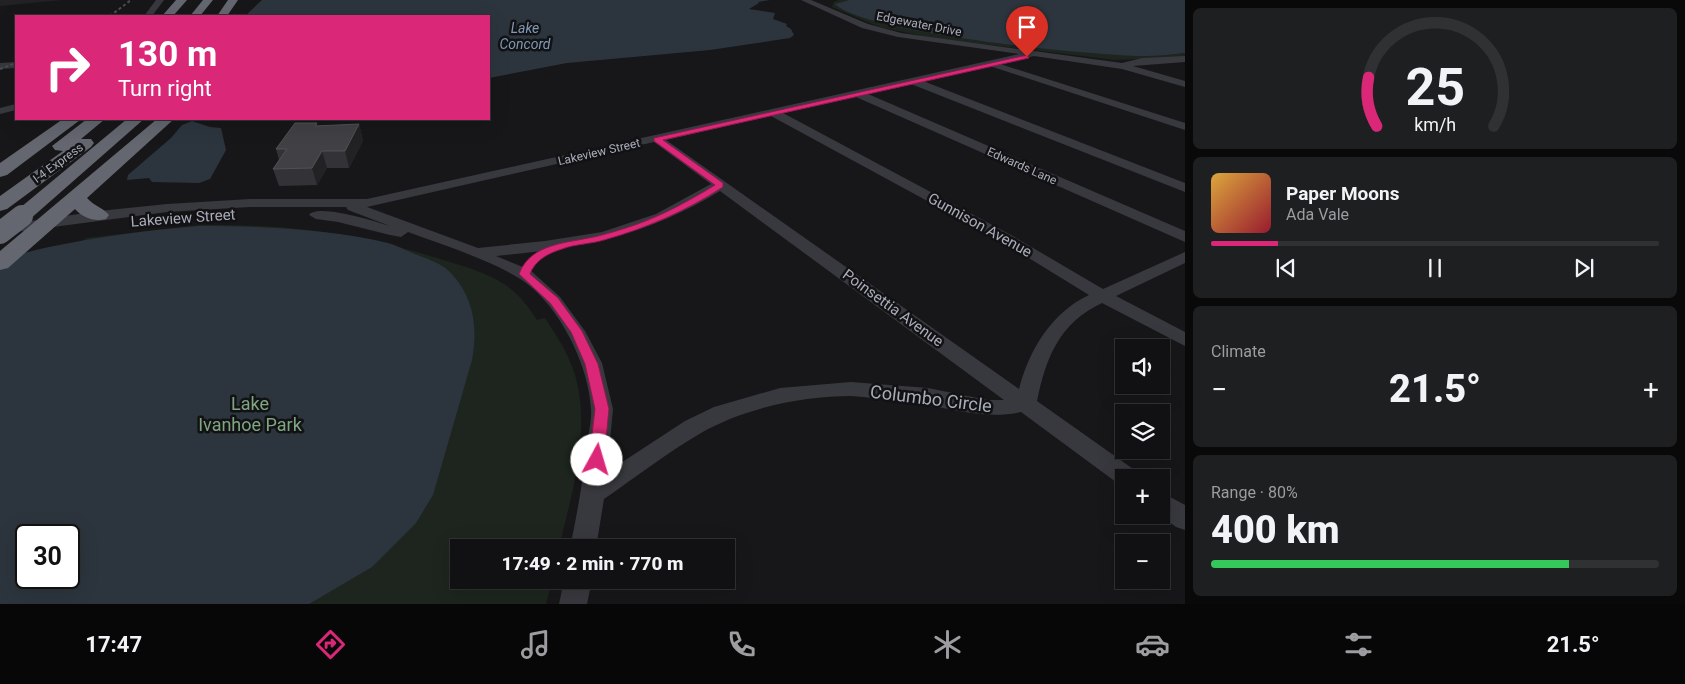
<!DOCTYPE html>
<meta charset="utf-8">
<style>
body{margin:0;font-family:Roboto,sans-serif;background:#1e1f21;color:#f1f3f6;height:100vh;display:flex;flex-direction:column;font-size:19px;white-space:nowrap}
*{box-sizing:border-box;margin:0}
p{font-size:16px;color:#9c9da0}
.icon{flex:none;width:28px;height:28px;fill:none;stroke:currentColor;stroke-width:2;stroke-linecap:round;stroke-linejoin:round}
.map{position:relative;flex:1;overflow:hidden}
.side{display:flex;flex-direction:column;gap:8px;padding:8px;background:#09090a;width:500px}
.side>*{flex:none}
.banner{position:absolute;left:15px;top:15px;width:475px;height:105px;border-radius:0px;box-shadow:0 5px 20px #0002,0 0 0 1px #303133;background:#db2777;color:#fff;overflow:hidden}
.controls{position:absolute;left:1115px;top:339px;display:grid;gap:10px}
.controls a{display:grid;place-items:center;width:55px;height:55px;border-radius:0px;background:#111113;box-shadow:0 5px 20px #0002,0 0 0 1px #303133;font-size:25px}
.speed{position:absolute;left:15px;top:524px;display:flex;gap:10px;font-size:25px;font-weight:700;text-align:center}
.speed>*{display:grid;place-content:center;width:65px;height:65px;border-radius:50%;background:#111113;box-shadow:0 5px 20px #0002,0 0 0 1px #303133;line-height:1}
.speed .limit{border:2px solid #111;border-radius:8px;background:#fff;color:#111}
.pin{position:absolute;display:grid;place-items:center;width:42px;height:42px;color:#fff;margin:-51px -21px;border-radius:50% 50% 50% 0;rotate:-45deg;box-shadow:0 0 5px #0007}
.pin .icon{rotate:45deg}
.me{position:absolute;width:55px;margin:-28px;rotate:6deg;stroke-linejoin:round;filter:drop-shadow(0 0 4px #0008)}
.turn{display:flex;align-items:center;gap:18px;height:105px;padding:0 20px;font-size:22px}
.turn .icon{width:65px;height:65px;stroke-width:2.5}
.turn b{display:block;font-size:35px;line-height:42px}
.big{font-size:38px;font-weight:800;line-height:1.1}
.side .card{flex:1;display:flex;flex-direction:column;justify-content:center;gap:8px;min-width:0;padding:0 18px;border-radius:8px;background:#1e1f21}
.side .dial{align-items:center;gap:0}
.dial svg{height:130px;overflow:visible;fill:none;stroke:#303133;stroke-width:7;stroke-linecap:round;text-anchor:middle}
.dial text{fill:#f1f3f6;stroke:none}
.song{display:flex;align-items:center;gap:15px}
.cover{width:60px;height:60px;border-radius:8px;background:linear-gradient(135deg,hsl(40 70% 55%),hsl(350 70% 35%))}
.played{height:5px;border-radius:2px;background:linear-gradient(90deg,#db2777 15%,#303133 15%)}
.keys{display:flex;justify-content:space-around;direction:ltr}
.heat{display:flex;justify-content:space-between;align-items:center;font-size:28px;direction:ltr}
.charge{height:8px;border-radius:4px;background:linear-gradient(90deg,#34c759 80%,#303133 0)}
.trip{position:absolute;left:450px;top:539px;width:285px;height:50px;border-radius:0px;background:#111113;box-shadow:0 5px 20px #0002,0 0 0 1px #303133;font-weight:800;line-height:50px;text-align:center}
.tabs{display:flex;height:80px;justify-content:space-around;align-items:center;background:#070708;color:#9c9da0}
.tabs .icon{width:35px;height:35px}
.tabs .active{color:#db2777}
.tabs b{font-size:22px;color:#f1f3f6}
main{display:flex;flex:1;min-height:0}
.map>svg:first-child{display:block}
.green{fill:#1d251e;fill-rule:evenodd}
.water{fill:#2c353e;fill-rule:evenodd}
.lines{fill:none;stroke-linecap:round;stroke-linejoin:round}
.minor{fill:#38393e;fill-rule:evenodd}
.highway{fill:#646670;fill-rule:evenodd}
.rail{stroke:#4b4d53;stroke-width:2;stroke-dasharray:3 2.5;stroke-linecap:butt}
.highway-bridge{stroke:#646670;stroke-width:22}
.wall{fill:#333337}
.shaded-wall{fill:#222225}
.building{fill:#404045;stroke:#505157}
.route{fill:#db2777;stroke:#8e194d}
.labels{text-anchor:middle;stroke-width:5;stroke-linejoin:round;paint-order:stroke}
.far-street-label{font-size:12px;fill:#a9adba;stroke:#121214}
.far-water-label{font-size:14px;font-style:italic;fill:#7f99b6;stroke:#121214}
.street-label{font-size:15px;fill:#a9adba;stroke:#121214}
.near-street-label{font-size:18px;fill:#a9adba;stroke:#121214}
.near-park-label{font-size:18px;fill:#7fa583;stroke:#121214}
</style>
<main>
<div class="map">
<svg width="1185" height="604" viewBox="0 0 1185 604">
<rect width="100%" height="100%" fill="#171719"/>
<g class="green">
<polygon points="839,0 849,0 836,4 837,6 878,22 954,37 1073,51 1148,56 1185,53 1185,57 1115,60 932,38 880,27 832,7 834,2"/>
<path d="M200,225C286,224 354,232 437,258C459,265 484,271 504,284C518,293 528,306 537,320L545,318C553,331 562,343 568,357C596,414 573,490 559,547L459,548V580H552L546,604H0V303L86,238ZM26,535H69V578H26Z"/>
</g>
<g class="water">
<polygon points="262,0 770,0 758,2 759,3 749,9 775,13 773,19 787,24 786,26 791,29 794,35 790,38 710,50 567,63 489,78 489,16 245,16"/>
<path d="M849,0H1185V53C1172,54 1160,56 1147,56C1097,56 865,34 835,4Z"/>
<polygon points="192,121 210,127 221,128 226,150 210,179 199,183 152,182 149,178 127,180 128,175 171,138 182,125"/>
<path d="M198,226C257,226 330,229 388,243C399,246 409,252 420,256C430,260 442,264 450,272C474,297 478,327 472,360L433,495L416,523L372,567L309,604H0V259C17,256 32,250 49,247C97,237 149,230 198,226ZM26,535H69V578H26Z"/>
</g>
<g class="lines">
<g class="minor">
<polygon points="156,0 164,0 152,16 144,16"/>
<path d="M801,0H811L868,24L901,33L1122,63L1142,58L1185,56V62L1133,66L1185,81V87L1122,69L1034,56L1000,64L1185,123V130L990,66L923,81L1185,183V192L911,84L868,94L1185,231V242L856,97L783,113L1011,235L1103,289L1185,252V263L1116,296L1185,332V346L1102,303C1059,323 1046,358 1037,401L1136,471L1140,478H1124V486L1120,485L1021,412C981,421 941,405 901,401C884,400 868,397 851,396C803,396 744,408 701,433C668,452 636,477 604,499L596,548H570C577,514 583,481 587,446C588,434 592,421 591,409C589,364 557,300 517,277C485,258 443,245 408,232L401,237L390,235L338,222L316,219L309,215C318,203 376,222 390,226L348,210L346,207H250L167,212L0,234V226L4,225L99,211L167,204L250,199H367L1019,54L898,37L862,28ZM771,116L1001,241L1089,295C1052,312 1029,350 1019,389L666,140ZM654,142L711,184L656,214L602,232L545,241L478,248L367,207ZM720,191L1004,400H987L928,388L851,382L780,388L714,407L685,421L607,472L613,409L602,363L585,331L560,297L530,270L496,256C581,248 646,236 720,191Z"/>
<polygon points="16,62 16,68 0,69 0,63"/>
<polygon points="16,104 16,110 0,114 0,108"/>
<polygon points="1161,492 1185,505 1185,530 1176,527 1160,515"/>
<polygon points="564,580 592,580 587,604 559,604"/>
</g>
<g class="highway">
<polygon points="176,0 187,0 173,16 162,16"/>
<polygon points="203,0 213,0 200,16 190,16"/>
<polygon points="228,0 238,0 227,16 217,16"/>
<polygon points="63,119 80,120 7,175 0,177 0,163"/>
<polygon points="87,119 105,119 81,139 91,139 94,143 91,147 7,209 0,211 0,196 63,151 55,150 52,146"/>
<polygon points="127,119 144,119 29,220 22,222 15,220 12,216 15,212"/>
<path d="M157,119H174L87,198C94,206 105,209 109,215L106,219C94,222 83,218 75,209L8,268L0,270V251Z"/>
</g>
<g class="rail">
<polyline points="110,16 131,0"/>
<polyline points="0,69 16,63"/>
</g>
<polyline class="highway-bridge" points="0,233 22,216"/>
</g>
<polygon class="wall" points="317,123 317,126 359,124 363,141 349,168 327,168 317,185 279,186 273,169 279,160 276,149"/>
<g class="shaded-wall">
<polygon points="0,0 63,0 0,6"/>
<polygon points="359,124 363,141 349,168 345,151"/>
<polygon points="322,151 327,168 317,185 312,168"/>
</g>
<polygon class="building" points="295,123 317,123 315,126 359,124 345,151 322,151 312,168 273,169 287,149 276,149"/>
<path class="route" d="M1027,55L1029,58L663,140L723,183V187C686,211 647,228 604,240C591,244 575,244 562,249C549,253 535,260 530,274L558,298L582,331L598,364L609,409L604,460L602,464L597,466L591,464L589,460L595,409L585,364L571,332L550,303L519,274C531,242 570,243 598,236C610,233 623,229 635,225C663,215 689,201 715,185L654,141V138Z"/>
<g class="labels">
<g class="far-street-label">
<text transform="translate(919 24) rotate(11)" y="4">Edgewater Drive</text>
<text transform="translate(599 152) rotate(-13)" y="4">Lakeview Street</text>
<text transform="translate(58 163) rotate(-36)" y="4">I-4 Express</text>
<text transform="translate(1022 166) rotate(24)" y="4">Edwards Lane</text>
</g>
<g class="far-water-label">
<text x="525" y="33">Lake<tspan x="525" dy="16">Concord</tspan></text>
</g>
<g class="street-label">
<text transform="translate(183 218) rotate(-4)" y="5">Lakeview Street</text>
<text transform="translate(980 225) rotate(29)" y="5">Gunnison Avenue</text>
<text transform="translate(893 308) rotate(36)" y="5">Poinsettia Avenue</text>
</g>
<g class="near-street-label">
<text transform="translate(931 399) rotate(7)" y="6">Columbo Circle</text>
</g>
<g class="near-park-label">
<text x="250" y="410">Lake<tspan x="250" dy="21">Ivanhoe Park</tspan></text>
</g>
</g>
</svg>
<div class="controls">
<a><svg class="icon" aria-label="sound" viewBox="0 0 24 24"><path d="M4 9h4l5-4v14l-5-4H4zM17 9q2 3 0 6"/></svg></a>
<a><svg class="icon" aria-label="layers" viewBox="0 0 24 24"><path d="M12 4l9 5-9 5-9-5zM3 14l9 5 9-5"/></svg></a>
<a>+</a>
<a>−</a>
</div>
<div class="speed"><div class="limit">30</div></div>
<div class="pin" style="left:1027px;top:57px;background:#d93025"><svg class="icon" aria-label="arrive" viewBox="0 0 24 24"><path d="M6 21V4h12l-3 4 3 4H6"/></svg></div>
<svg class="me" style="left:597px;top:460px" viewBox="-20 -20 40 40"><circle r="19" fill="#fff"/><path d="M0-13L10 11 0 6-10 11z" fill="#db2777"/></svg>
<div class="trip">17:49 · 2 min · 770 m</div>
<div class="banner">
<div class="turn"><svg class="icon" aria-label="right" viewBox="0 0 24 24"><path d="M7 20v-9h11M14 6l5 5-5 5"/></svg><div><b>130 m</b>Turn right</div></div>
</div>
</div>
<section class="side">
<div class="card dial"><svg viewBox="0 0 100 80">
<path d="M14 69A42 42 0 1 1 86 69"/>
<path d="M14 69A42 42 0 0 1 9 39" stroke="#db2777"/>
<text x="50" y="56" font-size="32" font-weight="700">25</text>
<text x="50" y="72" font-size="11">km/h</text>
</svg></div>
<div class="card">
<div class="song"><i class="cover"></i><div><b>Paper Moons</b><p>Ada Vale</p></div></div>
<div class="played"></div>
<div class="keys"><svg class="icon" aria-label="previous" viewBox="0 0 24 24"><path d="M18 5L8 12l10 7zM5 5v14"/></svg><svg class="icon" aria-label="pause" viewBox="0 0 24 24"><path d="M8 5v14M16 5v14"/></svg><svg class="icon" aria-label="next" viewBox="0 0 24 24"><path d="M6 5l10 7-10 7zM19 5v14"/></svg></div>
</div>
<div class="card"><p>Climate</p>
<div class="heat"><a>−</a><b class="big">21.5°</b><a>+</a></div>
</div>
<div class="card"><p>Range · 80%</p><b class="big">400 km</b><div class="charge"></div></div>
</section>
</main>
<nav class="tabs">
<b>17:47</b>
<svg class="icon active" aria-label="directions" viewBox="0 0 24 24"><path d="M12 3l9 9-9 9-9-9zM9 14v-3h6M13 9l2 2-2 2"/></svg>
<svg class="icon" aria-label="music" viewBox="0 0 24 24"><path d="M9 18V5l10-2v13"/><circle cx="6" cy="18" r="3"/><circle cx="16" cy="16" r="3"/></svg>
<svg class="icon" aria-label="phone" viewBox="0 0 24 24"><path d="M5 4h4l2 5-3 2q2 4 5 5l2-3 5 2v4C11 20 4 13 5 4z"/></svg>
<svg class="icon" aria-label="climate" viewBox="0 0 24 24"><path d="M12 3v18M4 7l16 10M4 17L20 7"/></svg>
<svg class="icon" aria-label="car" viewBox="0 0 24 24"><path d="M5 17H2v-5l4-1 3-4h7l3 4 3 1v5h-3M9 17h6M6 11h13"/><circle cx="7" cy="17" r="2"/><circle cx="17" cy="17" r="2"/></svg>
<svg class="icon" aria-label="filters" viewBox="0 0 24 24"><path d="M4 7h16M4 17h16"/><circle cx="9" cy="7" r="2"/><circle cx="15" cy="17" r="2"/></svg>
<b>21.5°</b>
</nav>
